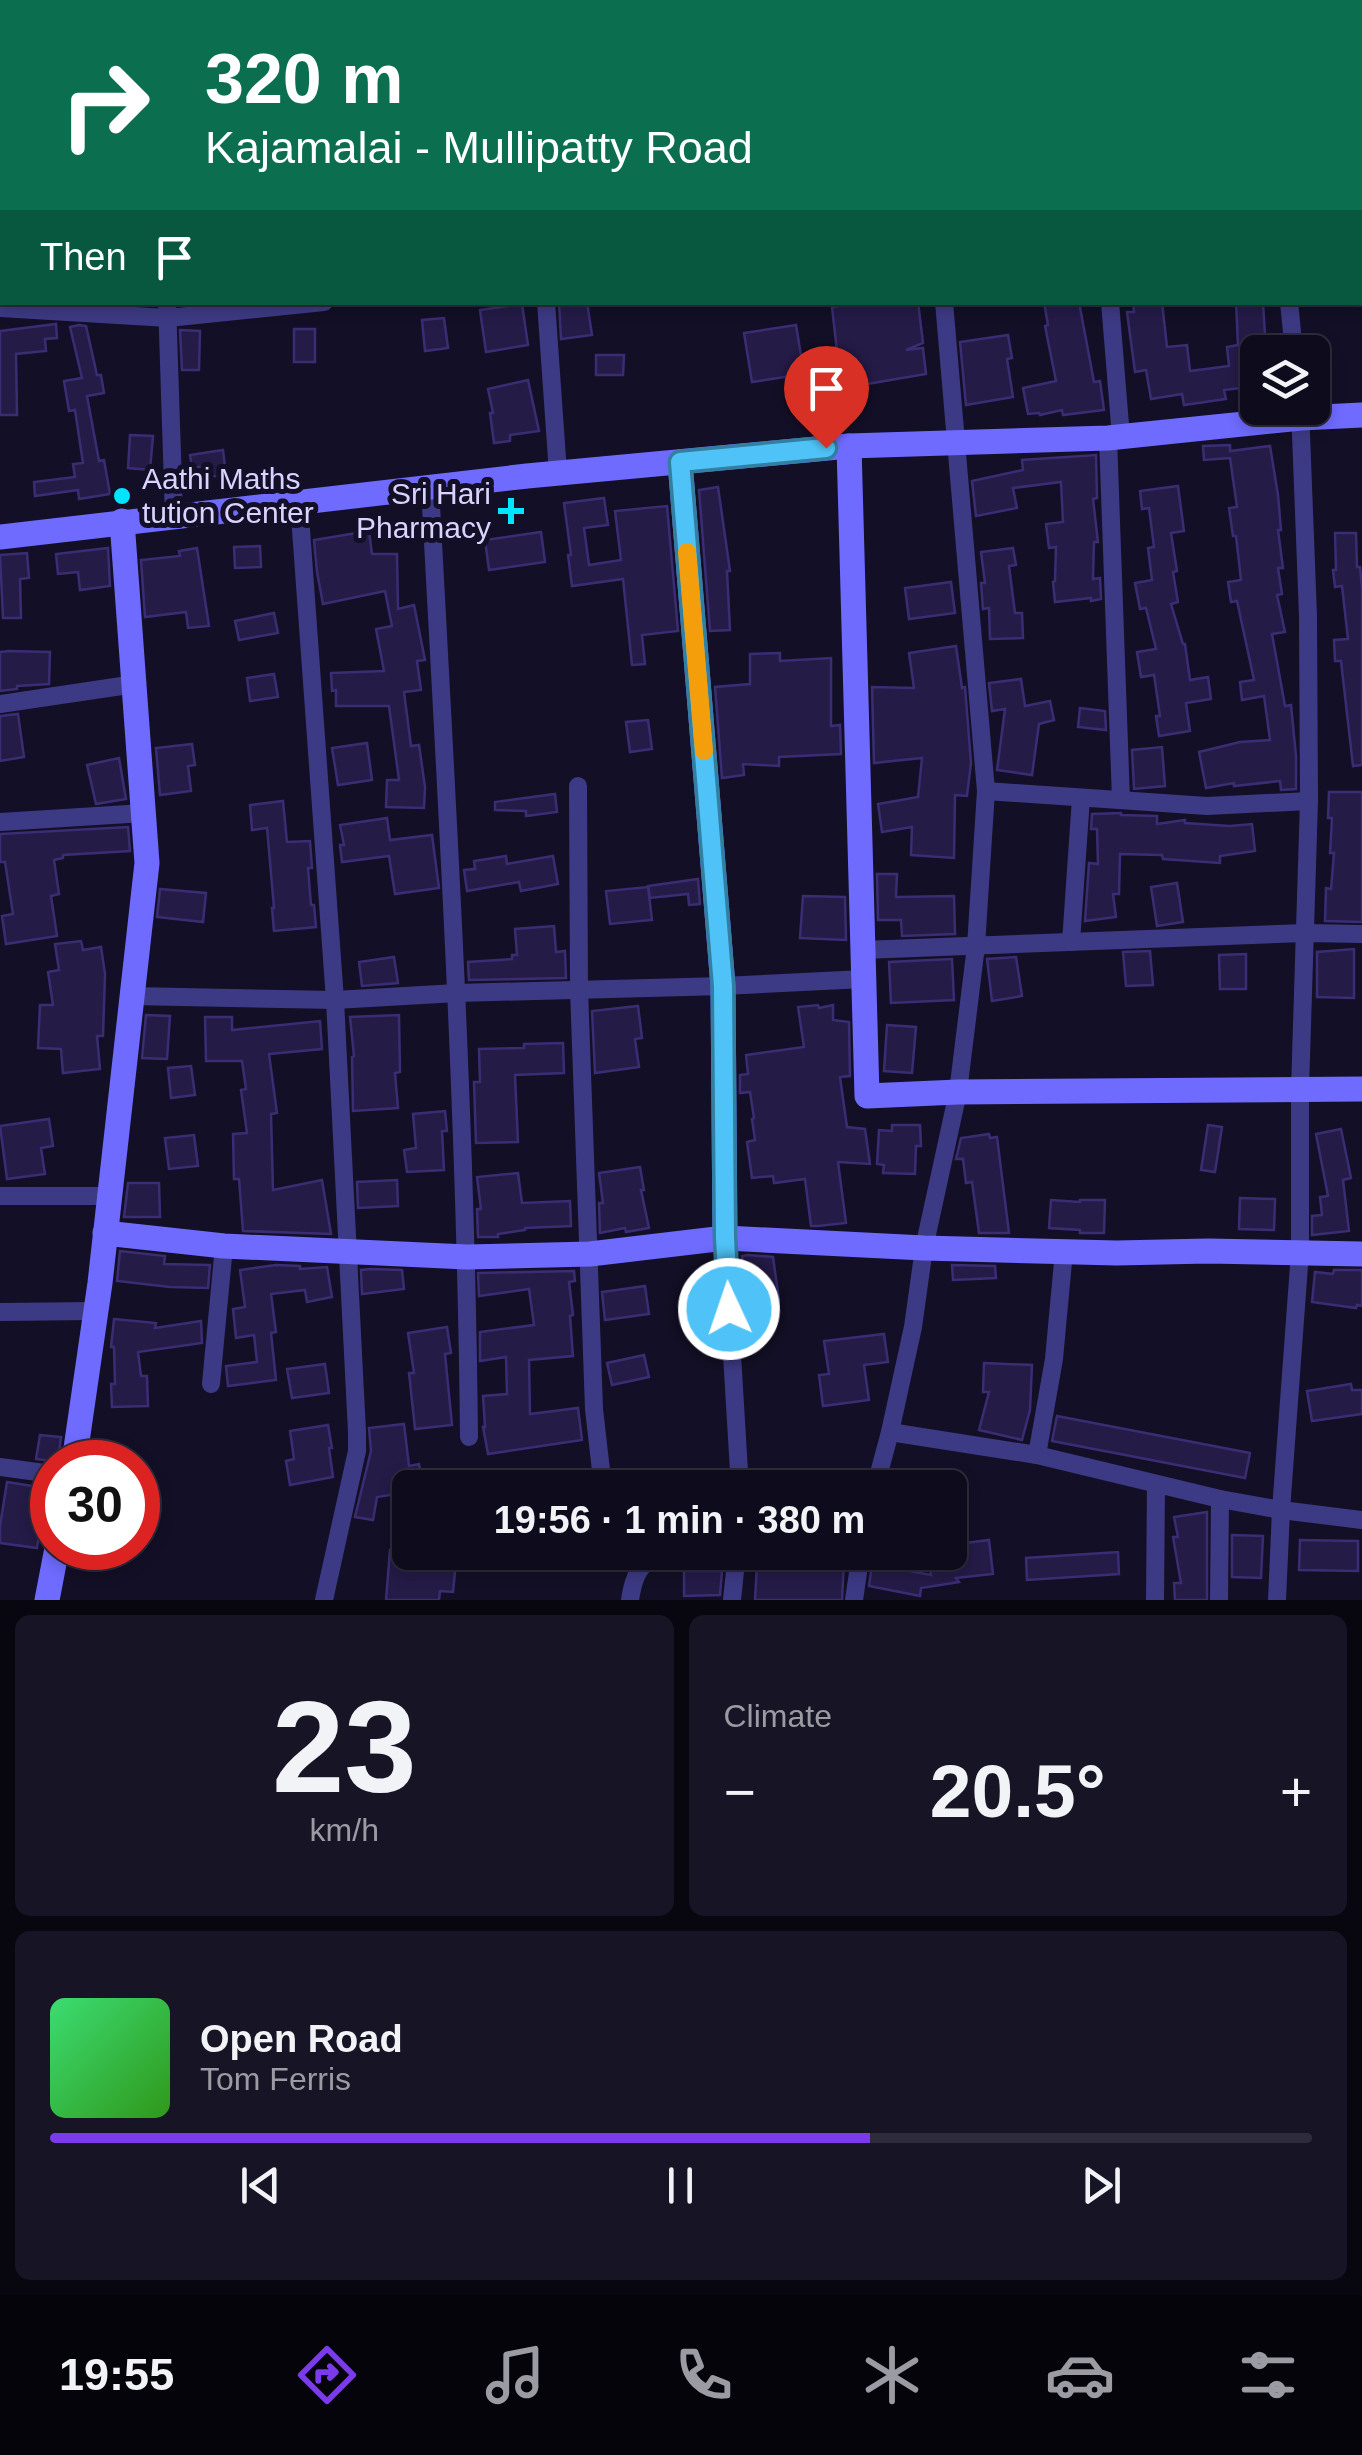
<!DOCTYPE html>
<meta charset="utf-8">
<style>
body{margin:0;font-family:Arial,sans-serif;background:#171425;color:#f1f3f6;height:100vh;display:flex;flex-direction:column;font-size:38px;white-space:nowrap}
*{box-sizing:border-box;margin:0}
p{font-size:32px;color:#9b9ba3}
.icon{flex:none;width:55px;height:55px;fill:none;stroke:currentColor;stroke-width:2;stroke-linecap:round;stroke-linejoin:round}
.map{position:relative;height:1600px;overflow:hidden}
.details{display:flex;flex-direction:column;gap:15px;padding:15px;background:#08060f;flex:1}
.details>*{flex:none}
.guide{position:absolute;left:0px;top:0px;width:1362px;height:305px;box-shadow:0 5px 15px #0003,0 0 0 2px #2e2b3b;background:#0b6e4f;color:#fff;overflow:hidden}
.buttons{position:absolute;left:1240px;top:335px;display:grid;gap:20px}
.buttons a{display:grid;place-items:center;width:90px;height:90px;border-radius:15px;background:#0e0b1c;box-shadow:0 5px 15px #0003,0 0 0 2px #2e2b3b;font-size:50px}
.speed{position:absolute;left:30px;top:1440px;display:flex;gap:20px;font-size:50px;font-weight:700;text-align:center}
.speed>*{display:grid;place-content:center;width:130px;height:130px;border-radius:50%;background:#0e0b1c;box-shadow:0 5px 15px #0003,0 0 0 2px #2e2b3b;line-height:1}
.speed .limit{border:15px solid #d22;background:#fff;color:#111}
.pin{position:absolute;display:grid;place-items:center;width:85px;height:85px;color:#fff;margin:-102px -42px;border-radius:50% 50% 50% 0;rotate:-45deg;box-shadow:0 0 10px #0007}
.pin .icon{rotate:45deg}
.me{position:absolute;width:110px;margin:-55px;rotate:357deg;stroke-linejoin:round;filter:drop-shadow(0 0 8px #0008)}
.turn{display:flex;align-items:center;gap:35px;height:210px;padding:0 40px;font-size:45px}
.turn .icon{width:130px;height:130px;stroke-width:2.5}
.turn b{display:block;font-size:70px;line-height:85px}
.then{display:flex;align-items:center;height:95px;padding:0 40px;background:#0003;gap:20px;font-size:38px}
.big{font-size:75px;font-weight:700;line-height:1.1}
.details .widget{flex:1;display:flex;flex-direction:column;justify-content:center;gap:15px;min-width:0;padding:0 35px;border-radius:15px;background:#171425}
.details .dial{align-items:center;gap:0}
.dial b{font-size:130px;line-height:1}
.song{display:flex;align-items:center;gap:30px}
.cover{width:120px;height:120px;border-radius:15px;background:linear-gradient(135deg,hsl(140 70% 55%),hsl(110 70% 35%))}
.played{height:10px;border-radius:5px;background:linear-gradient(90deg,#7c3aed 65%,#2e2b3b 65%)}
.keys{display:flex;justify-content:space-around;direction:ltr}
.heat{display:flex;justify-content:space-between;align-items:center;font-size:55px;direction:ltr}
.details .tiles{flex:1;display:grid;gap:15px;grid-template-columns:1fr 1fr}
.widget:last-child{grid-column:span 2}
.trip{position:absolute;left:392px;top:1470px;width:575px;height:100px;border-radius:15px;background:#0e0b1c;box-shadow:0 5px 15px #0003,0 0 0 2px #2e2b3b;font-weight:700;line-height:100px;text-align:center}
.menu{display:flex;height:160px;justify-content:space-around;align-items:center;background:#06040b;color:#9b9ba3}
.menu .icon{width:70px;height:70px}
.menu .on{color:#7c3aed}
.menu b{font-size:45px;color:#f1f3f6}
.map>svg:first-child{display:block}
.building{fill:#241b47;stroke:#3b2d73;stroke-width:2.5}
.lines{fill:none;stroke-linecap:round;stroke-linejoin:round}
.street{stroke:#3d3a85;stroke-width:18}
.secondary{stroke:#6f6bff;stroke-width:25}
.route-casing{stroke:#337fa1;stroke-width:25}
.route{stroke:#4fc3f7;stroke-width:18}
.slow{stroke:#f59e0b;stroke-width:18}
.poi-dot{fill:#00e5ff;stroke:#130f26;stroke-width:4}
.labels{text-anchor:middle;stroke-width:10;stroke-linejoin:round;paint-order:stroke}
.poi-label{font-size:30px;fill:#d9d4ff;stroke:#130f26;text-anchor:start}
</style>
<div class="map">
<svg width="1362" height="1600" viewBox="0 0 1362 1600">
<rect width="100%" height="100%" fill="#130f26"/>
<g class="building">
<polygon points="559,302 587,302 592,335 561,339"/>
<polygon points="869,302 918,302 923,343 906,350 923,348 926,374 838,389 833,351 837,351 832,307"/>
<polygon points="1044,302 1079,302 1094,382 1100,381 1104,410 1063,415 1062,410 1040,415 1039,413 1028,414 1023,388 1056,381 1045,326 1048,325"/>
<polygon points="1133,302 1162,302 1167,347 1187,345 1190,371 1229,366 1227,347 1238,345 1236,302 1263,302 1266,352 1258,352 1258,386 1224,390 1226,399 1184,405 1182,394 1151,399 1146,370 1135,372 1127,312 1134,312"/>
<polygon points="522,304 528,345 486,352 480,310"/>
<polygon points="444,318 448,348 425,351 422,320"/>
<polygon points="56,324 57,338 45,339 46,351 16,354 17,415 0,415 0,331"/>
<polygon points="79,325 86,326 97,375 101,375 104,393 87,396 99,461 104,460 110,494 79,499 78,490 35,496 34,482 75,477 73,464 83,463 75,410 69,411 64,381 82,378 70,327"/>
<polygon points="796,325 804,374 752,382 744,333"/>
<rect x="294" y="329" width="21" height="33"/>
<polygon points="180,330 200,331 199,370 182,370"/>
<polygon points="1008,335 1012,358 1007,359 1013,397 966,405 960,342"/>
<polygon points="596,355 624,355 623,375 596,375"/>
<polygon points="528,380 539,431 510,435 510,441 494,443 490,413 493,413 488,389"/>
<polygon points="130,435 153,436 150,470 128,468"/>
<polygon points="1230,445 1230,451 1270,446 1278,495 1281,530 1278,530 1283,568 1278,568 1282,594 1277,595 1285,632 1272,634 1285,706 1291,705 1296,756 1296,789 1281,790 1280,781 1234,786 1234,783 1206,788 1199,752 1240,742 1270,740 1264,696 1242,700 1240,682 1254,680 1237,601 1231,602 1228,582 1241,580 1236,536 1233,536 1229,508 1237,507 1230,458 1204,460 1203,446"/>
<polygon points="223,450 226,475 208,477 206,466 192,468 190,455"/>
<polygon points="1096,455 1097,498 1093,499 1098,542 1094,542 1093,579 1100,578 1101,599 1091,601 1091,598 1055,602 1053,582 1055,581 1056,547 1049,548 1046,524 1063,522 1061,482 1013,488 1017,508 976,516 972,481 1023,470 1022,460"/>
<polygon points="1178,486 1184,531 1171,533 1177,571 1173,572 1178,602 1171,604 1183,644 1185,644 1190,680 1208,677 1211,699 1186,703 1190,731 1159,736 1156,716 1160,716 1154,675 1141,677 1137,652 1156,649 1146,608 1140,609 1135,583 1152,580 1148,548 1154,547 1149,508 1142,509 1140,491"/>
<polygon points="718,487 730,571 727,571 730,630 710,631 699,490"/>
<polygon points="604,498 608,525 584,528 589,565 621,560 615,511 667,506 678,631 642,635 645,664 632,665 623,579 572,586 568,555 571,555 564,503"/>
<polygon points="369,531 372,554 397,554 398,609 414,605 425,660 417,661 421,690 404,692 411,746 419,745 425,787 424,808 386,807 387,780 399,780 389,706 336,706 336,690 332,691 331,673 384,671 376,629 392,626 385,591 323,604 317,572 314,540"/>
<polygon points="541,532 545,562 489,570 485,540"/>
<polygon points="1335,533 1356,533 1357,567 1360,567 1362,587 1362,765 1353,766 1341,661 1335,661 1334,640 1348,639 1342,586 1335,587 1333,570 1336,570"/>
<polygon points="260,546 261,567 235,568 234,547"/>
<polygon points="108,548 110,586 80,590 78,572 58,574 56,554"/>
<polygon points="197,548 209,626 188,628 186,612 145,617 141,560 180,556 179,551"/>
<polygon points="1013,548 1016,565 1009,566 1015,613 1022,613 1023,638 990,639 989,608 983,609 981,583 985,583 981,552"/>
<polygon points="27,553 29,578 20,579 21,618 3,618 0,555"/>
<polygon points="951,582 955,613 909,619 905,588"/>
<polygon points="274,613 278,633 239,640 235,621"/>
<polygon points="956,646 962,688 965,687 971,763 967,796 955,795 954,858 911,855 912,827 882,832 878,804 918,797 922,758 874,763 872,687 914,688 909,653"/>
<polygon points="9,651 50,652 49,684 17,686 17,689 0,691 0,652"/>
<polygon points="780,653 780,661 831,658 831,726 840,725 841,754 779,757 779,766 743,764 744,775 722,778 715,687 750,684 750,654"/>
<polygon points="274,674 278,697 250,701 247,678"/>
<polygon points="1021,679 1025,706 1050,701 1054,720 1039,724 1032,775 997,770 1005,709 992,711 989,683"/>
<polygon points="1080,708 1105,711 1106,730 1078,727"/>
<polygon points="18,714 24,757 0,761 0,716"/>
<polygon points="648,720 652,749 630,752 626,722"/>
<polygon points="367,743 372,780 338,785 332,748"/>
<polygon points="192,744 195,765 188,766 191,791 160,795 156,748"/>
<polygon points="1162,747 1165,786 1134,789 1132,750"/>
<polygon points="119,758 126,799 96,804 87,765"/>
<polygon points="1329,792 1362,792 1362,922 1325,921 1326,888 1331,889 1334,853 1330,853 1332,818 1328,818"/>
<polygon points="555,794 557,812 526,816 526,811 495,810 495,802"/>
<polygon points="283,801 287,842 310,841 312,868 308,868 311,905 314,905 316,927 274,931 272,908 274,908 267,828 252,830 250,805"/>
<polygon points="1121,813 1121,815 1157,816 1157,824 1185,820 1185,823 1230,826 1252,824 1255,851 1220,856 1220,863 1163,859 1162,855 1120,854 1119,894 1113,894 1116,917 1085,921 1089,863 1098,864 1097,829 1091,829 1092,814"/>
<polygon points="387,818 390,840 432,835 439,888 395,894 389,856 342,862 340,845 344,845 340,825"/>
<polygon points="128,827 130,851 63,855 63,858 54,860 59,894 51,896 57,936 6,944 2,916 13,914 5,862 0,862 0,834"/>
<polygon points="506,856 507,864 553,856 558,884 521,891 519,882 467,891 464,870 475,869 474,861"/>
<polygon points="877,874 897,874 896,897 954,896 955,934 902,936 901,920 878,920"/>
<polygon points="698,879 700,904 689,905 688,894 650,898 648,886"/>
<polygon points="1177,883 1183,922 1157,926 1151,887"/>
<polygon points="648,887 652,920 610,924 606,891"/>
<polygon points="160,889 206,893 203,922 157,917"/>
<polygon points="803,896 845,897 846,940 800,938"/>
<polygon points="554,926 556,952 565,951 566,978 469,980 468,962 512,959 512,955 517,955 515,929"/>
<polygon points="81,941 83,950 101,947 105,974 103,1036 97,1036 100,1069 63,1073 61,1049 38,1048 40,1005 53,1005 48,972 59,970 55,944"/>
<polygon points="1354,949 1354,998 1317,997 1317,952"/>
<polygon points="1150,951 1153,985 1126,986 1123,952"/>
<polygon points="1246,954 1246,989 1220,989 1219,955"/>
<polygon points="394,957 398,983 362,986 359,962"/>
<polygon points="1016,957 1022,996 992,1001 987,959"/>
<polygon points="952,959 954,1000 891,1003 889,962"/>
<polygon points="818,1005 819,1008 833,1005 833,1020 849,1022 850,1076 840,1077 847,1127 865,1129 870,1164 838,1162 846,1223 818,1226 811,1226 805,1179 774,1183 773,1176 752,1178 747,1142 755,1140 752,1119 754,1118 750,1092 740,1093 740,1075 748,1074 746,1055 804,1047 798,1007"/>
<polygon points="638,1006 642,1038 635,1039 639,1067 595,1073 592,1011"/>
<polygon points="146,1015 170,1016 167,1059 142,1058"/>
<polygon points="399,1015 400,1072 395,1073 398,1108 353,1111 352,1057 354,1056 350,1017"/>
<polygon points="205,1017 232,1017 232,1030 320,1021 322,1049 269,1054 277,1113 271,1114 273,1190 322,1180 331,1234 243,1231 239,1179 234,1179 233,1134 247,1133 241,1090 246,1089 242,1061 206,1061"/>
<polygon points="887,1025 916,1027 912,1073 884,1071"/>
<polygon points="563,1043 564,1073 515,1075 518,1142 476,1143 474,1082 480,1082 479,1049 524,1048 524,1044"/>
<polygon points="191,1066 195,1095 171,1098 168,1068"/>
<polygon points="445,1111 447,1131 442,1131 444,1170 407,1172 404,1150 416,1148 413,1114"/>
<polygon points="49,1119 53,1146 41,1148 45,1174 7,1179 0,1126"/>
<polygon points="892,1125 920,1125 921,1146 916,1146 915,1174 883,1173 884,1165 877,1164 879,1130 892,1131"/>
<polygon points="1208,1125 1222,1127 1215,1172 1201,1170"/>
<polygon points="1341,1129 1351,1178 1343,1180 1349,1231 1312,1235 1312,1216 1322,1215 1320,1197 1328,1196 1316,1134"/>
<polygon points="989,1134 990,1138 997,1137 1009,1233 979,1233 972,1182 966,1183 963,1159 956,1159 961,1138"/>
<polygon points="194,1135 198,1166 169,1169 165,1138"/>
<polygon points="640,1167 644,1190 641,1190 649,1228 626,1232 625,1228 600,1233 599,1203 603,1203 599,1173"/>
<polygon points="518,1173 522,1203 570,1201 571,1226 525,1228 525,1230 498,1234 498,1237 478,1237 477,1209 481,1209 477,1177"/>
<polygon points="397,1180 398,1206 358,1208 357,1182"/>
<polygon points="128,1183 159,1183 160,1217 124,1217"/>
<polygon points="1240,1198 1275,1199 1274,1230 1239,1229"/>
<polygon points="1051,1200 1080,1202 1080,1200 1105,1200 1104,1233 1080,1233 1080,1230 1049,1228"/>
<polygon points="120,1251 165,1256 164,1264 210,1265 208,1288 170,1287 117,1281"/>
<polygon points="748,1255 773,1257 779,1300 749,1304 742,1256"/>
<polygon points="276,1265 300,1266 300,1269 327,1267 332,1297 307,1302 305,1290 271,1294 276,1332 271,1333 276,1380 228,1386 226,1366 257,1362 254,1335 236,1338 233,1309 245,1307 240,1270"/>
<polygon points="952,1265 995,1266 996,1278 953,1280"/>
<polygon points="371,1269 402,1270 404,1289 362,1294 361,1270"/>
<polygon points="1334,1270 1362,1270 1362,1306 1357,1305 1356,1308 1312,1302 1315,1272 1333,1274"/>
<polygon points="574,1271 575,1281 569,1282 573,1315 570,1316 573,1356 529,1360 530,1414 578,1408 582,1440 488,1454 483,1427 485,1427 483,1396 507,1394 506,1357 480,1361 480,1332 534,1325 529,1289 479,1296 478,1273"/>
<polygon points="645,1286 649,1314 605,1320 602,1292"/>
<polygon points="114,1319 156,1323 155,1328 201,1321 202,1343 138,1352 141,1376 147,1376 148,1406 112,1407 111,1384 115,1384 114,1347 111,1347"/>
<polygon points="447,1327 451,1353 445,1354 452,1425 415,1429 409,1373 414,1373 408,1333"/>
<polygon points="884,1334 888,1362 864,1365 869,1400 823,1406 819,1375 829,1374 824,1341"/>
<polygon points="644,1355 649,1377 612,1385 607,1363"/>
<polygon points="984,1363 1032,1365 1030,1410 1022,1440 979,1430 989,1392 983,1392"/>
<polygon points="325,1364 329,1393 292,1398 287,1369"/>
<polygon points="1351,1384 1352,1390 1362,1390 1362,1414 1312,1421 1307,1391"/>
<polygon points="1057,1416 1250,1453 1245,1478 1052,1441"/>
<polygon points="404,1424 409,1466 419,1464 423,1488 410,1488 410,1492 377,1497 373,1520 355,1517 371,1451 369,1428"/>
<polygon points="328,1425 332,1448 329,1448 333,1477 290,1485 286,1461 294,1459 290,1431"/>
<polygon points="40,1435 61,1437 58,1462 36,1459"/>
<polygon points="7,1482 52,1489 48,1523 41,1522 37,1548 0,1543 0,1526"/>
<polygon points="1207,1512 1207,1600 1175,1600 1174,1583 1181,1583 1173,1537 1178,1537 1174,1517"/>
<polygon points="1232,1535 1263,1536 1261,1578 1232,1577"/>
<polygon points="989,1540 993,1574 956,1578 959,1582 921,1588 920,1596 869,1586 872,1564 931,1575 927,1552 950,1552 950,1545"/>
<polygon points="1300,1540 1358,1541 1358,1571 1299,1570"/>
<polygon points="390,1550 435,1554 435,1561 456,1562 453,1592 440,1591 439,1600 386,1600"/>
<polygon points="1118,1552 1119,1574 1027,1580 1026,1558"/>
<polygon points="804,1558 844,1560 842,1600 755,1600 757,1563 804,1565"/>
<polygon points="684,1571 722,1571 720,1595 684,1596"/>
</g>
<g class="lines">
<g class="street">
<polyline points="158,0 158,2"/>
<polyline points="733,0 733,2"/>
<polyline points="1071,0 1073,2"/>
<polyline points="1209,0 1221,2"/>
<polyline points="901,2 902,0"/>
<polyline points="1259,2 1259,0"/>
<polyline points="0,82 2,82"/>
<polyline points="0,192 2,192"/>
<polyline points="167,302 174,516"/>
<polyline points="546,302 558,473"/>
<polyline points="1110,302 1121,437"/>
<polyline points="1289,302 1294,352"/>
<polyline points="0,308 168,318 324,302"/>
<polyline points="1108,438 1121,800"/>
<path d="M430,487C447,804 466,1120 469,1437"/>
<polyline points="299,502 335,1000 357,1432 357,1451 324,1600"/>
<polyline points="0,704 135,684"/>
<polyline points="578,786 579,989 594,1409 603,1488"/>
<polyline points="986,791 1207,806 1309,801"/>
<polyline points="0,822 144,813"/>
<polyline points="1071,942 1081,798"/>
<polyline points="863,950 1305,933 1362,934"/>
<polyline points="132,996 335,1000 457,993 723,986 864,979"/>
<polyline points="0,1196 109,1196"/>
<polyline points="725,1238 740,1488"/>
<polyline points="0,1312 95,1311"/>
<polyline points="211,1384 224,1246"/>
<polyline points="890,1432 1037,1455 1220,1499 1281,1510 1362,1520"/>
<polyline points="1037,1455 1054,1359 1064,1251"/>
<polyline points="0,1467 52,1474"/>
<polyline points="875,1488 890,1432 913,1327 924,1248 958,1092 976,946 986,791 944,302"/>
<polyline points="596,1552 597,1555"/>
<path d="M630,1600C637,1552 654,1560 695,1552"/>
<polyline points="732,1600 737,1552"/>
<polyline points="854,1600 861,1552"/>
<polyline points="1155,1600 1156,1484"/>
<polyline points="1219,1600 1220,1499"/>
<polyline points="1277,1600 1281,1510 1300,1252 1300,1089 1309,801 1308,616 1300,408"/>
</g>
<g class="secondary">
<polyline points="849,446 867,1096 958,1092 1362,1089"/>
<polyline points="680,462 723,986 725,1238"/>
<polyline points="0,537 527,476 849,446 1108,438 1301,418 1362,415"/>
<polyline points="105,1233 224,1246 467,1257 590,1254 725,1238 924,1248 1117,1253 1208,1251 1362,1254"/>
<polyline points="74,1462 100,1283 147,863 122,521"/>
<polyline points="47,1600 57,1548"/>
</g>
</g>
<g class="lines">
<g class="route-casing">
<polyline id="route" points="729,1309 725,1238 723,986 680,462 826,448"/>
</g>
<use href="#route" class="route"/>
<polyline class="slow" points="687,552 704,751"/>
</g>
<g class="poi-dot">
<circle cx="122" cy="496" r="10"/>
<path d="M506 496h10v10h10v10h-10v10h-10v-10h-10v-10h10z"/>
</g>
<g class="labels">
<g class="poi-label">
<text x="142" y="489">Aathi Maths<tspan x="142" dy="34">tution Center</tspan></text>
<text x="491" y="504" text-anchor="end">Sri Hari<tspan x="491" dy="34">Pharmacy</tspan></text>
</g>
</g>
</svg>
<div class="buttons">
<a><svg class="icon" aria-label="layers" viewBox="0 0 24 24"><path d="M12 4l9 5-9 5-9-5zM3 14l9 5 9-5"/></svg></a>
</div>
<div class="speed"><div class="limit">30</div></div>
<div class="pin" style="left:826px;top:448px;background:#d93025"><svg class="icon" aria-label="arrive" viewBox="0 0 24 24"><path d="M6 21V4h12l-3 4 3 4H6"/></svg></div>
<svg class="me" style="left:729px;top:1309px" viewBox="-20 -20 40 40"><circle r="17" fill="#4fc3f7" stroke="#fff" stroke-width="3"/><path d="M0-11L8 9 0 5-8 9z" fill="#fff"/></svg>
<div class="trip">19:56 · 1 min · 380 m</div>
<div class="guide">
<div class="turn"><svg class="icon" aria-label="right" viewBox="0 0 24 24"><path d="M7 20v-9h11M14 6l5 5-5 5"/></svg><div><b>320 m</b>Kajamalai - Mullipatty Road</div></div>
<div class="then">Then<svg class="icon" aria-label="arrive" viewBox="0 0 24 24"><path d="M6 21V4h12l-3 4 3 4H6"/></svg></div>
</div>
</div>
<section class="details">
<div class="tiles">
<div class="widget dial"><b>23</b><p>km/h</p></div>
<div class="widget"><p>Climate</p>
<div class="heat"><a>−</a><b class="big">20.5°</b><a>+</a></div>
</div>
<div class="widget">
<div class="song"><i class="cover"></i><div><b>Open Road</b><p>Tom Ferris</p></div></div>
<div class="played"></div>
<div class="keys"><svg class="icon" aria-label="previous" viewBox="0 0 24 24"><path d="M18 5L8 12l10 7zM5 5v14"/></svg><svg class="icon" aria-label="pause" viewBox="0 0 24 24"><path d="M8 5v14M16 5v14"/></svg><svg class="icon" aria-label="next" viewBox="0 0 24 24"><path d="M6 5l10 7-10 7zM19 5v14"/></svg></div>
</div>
</div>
</section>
<nav class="menu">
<b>19:55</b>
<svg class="icon on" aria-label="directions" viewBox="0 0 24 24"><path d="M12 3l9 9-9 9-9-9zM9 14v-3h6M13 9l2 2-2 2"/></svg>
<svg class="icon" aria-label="music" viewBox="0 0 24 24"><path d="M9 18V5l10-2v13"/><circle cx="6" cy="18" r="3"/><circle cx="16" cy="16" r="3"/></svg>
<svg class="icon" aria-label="phone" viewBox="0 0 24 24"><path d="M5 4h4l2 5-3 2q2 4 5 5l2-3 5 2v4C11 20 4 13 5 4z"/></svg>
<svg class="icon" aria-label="climate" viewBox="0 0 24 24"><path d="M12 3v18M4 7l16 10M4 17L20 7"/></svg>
<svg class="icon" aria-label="car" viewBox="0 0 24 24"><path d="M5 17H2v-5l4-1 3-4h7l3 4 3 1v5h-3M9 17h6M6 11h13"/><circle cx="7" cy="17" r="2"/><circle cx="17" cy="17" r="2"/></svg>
<svg class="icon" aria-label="filters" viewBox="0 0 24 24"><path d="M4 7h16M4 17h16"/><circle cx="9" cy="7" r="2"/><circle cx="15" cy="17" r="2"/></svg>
</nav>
